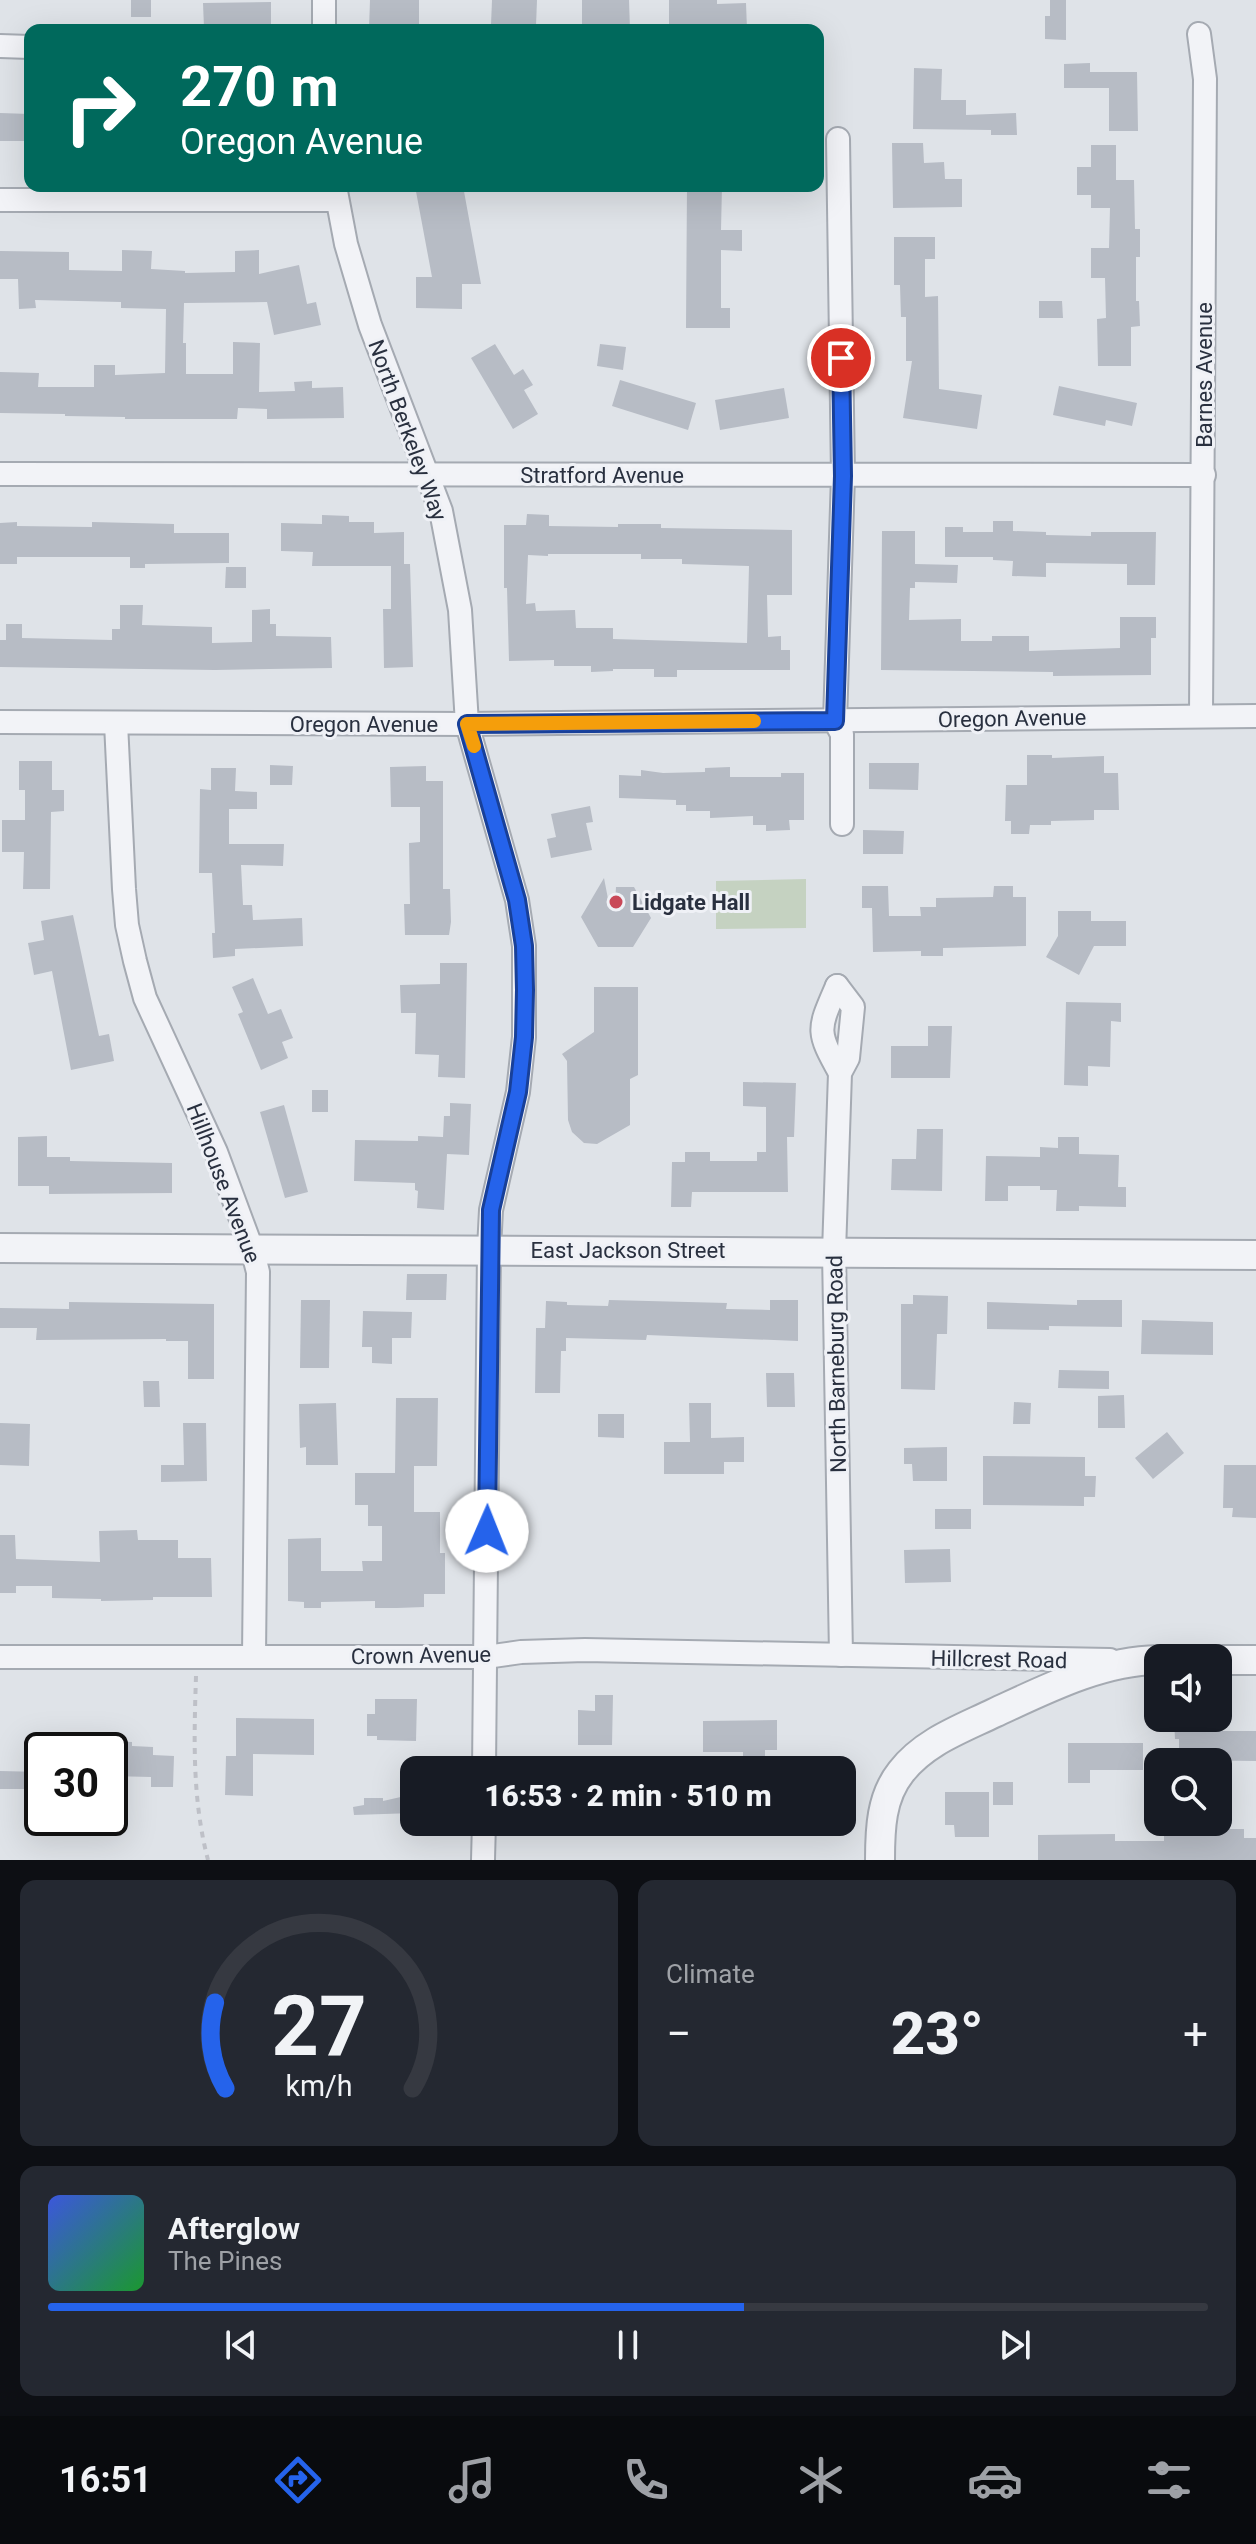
<!DOCTYPE html>
<meta charset="utf-8">
<style>
body{margin:0;font-family:Roboto,sans-serif;background:#242831;color:#f1f3f6;height:100vh;display:flex;flex-direction:column;font-size:30px;white-space:nowrap}
*{box-sizing:border-box;margin:0}
p{font-size:26px;color:#9ea1a6}
.icon{flex:none;width:44px;height:44px;fill:none;stroke:currentColor;stroke-width:2;stroke-linecap:round;stroke-linejoin:round}
.map{position:relative;height:1860px;overflow:hidden}
.details{display:flex;flex-direction:column;gap:20px;padding:20px;background:#0d0f14;flex:1}
.details>*{flex:none}
.hud{position:absolute;left:24px;top:24px;width:800px;height:168px;border-radius:16px;box-shadow:0 8px 32px #0002;background:#00695c;color:#fff;overflow:hidden}
.fabs{position:absolute;left:1144px;top:1644px;display:grid;gap:16px}
.fabs a{display:grid;place-items:center;width:88px;height:88px;border-radius:16px;background:#171b24;box-shadow:0 8px 32px #0002;font-size:40px}
.speed{position:absolute;left:24px;top:1732px;display:flex;gap:16px;font-size:40px;font-weight:700;text-align:center}
.speed>*{display:grid;place-content:center;width:104px;height:104px;border-radius:50%;background:#171b24;box-shadow:0 8px 32px #0002;line-height:1}
.speed .limit{border:4px solid #111;border-radius:12px;background:#fff;color:#111}
.pin{position:absolute;display:grid;place-items:center;width:68px;height:68px;color:#fff;margin:-34px;border:4px solid #fff;border-radius:50%;box-shadow:0 2px 8px #0007}
.me{position:absolute;width:88px;margin:-44px;rotate:1deg;stroke-linejoin:round;filter:drop-shadow(0 0 6px #0008)}
.turn{display:flex;align-items:center;gap:28px;height:168px;padding:0 24px;font-size:36px}
.turn .icon{width:104px;height:104px;stroke-width:2.5}
.turn b{display:block;font-size:56px;line-height:68px}
.big{font-size:60px;font-weight:800;line-height:1.1}
.details .card{flex:1;display:flex;flex-direction:column;justify-content:center;gap:12px;min-width:0;padding:0 28px;border-radius:16px;background:#242831}
.details .dial{align-items:center;gap:0}
.dial svg{height:208px;overflow:visible;fill:none;stroke:#363941;stroke-width:7;stroke-linecap:round;text-anchor:middle}
.dial text{fill:#f1f3f6;stroke:none}
.song{display:flex;align-items:center;gap:24px}
.cover{width:96px;height:96px;border-radius:12px;background:linear-gradient(135deg,hsl(230 70% 55%),hsl(130 70% 35%))}
.played{height:8px;border-radius:4px;background:linear-gradient(90deg,#2563eb 60%,#363941 60%)}
.keys{display:flex;justify-content:space-around;direction:ltr}
.heat{display:flex;justify-content:space-between;align-items:center;font-size:44px;direction:ltr}
.details .tiles{flex:1;display:grid;gap:20px;grid-template-columns:1fr 1fr}
.card:last-child{grid-column:span 2}
.trip{position:absolute;left:400px;top:1756px;width:456px;height:80px;border-radius:16px;background:#171b24;box-shadow:0 8px 32px #0002;font-weight:800;line-height:80px;text-align:center}
.tab-bar{display:flex;height:128px;justify-content:space-around;align-items:center;background:#090b0e;color:#9ea1a6}
.tab-bar .icon{width:56px;height:56px}
.tab-bar .selected{color:#2563eb}
.tab-bar b{font-size:36px;color:#f1f3f6}
.map>svg:first-child{display:block}
.green{fill:#c5d2c1}
.building{fill:#b7bcc5;fill-rule:evenodd}
.lines{fill:none;stroke-linecap:round;stroke-linejoin:round}
.minor-casing{stroke:#a5aab2;stroke-width:26}
.tertiary-casing{stroke:#a5aab2;stroke-width:32}
.path{stroke:#bec0c7;stroke-width:4;stroke-dasharray:6 6;stroke-linecap:butt}
.minor{stroke:#f2f3f7;stroke-width:22}
.tertiary{stroke:#f2f3f7;stroke-width:28}
.route-casing{stroke:#184099;stroke-width:20}
.route{stroke:#2563eb;stroke-width:14}
.slow{stroke:#f59e0b;stroke-width:14}
.poi-dot{fill:#c94858;stroke:#eff1f6;stroke-width:3}
.labels{text-anchor:middle;stroke-width:6;stroke-linejoin:round;paint-order:stroke}
.street-label{font-size:22px;fill:#29303f;stroke:#eff1f6}
.poi-label{font-size:22px;font-weight:bold;fill:#29303f;stroke:#eff1f6;text-anchor:start}
</style>
<div class="map">
<svg width="1256" height="1860" viewBox="0 0 1256 1860">
<rect width="100%" height="100%" fill="#dfe3e8"/>
<polygon class="green" points="806,879 806,928 716,929 716,881"/>
<g class="building">
<rect x="131" y="0" width="20" height="17"/>
<polygon points="370,0 419,0 419,28 369,30"/>
<polygon points="492,0 537,0 536,26 491,25"/>
<polygon points="582,0 629,0 630,30 582,30"/>
<polygon points="669,0 717,0 717,4 746,3 747,29 669,30"/>
<polygon points="1050,0 1066,0 1066,40 1045,39 1045,16 1050,16"/>
<polygon points="271,2 271,30 204,28 203,3"/>
<polygon points="1090,63 1090,72 1137,72 1138,131 1109,131 1109,88 1064,88 1064,64"/>
<polygon points="914,68 942,69 941,100 966,100 966,115 1016,113 1017,135 991,135 991,130 913,129"/>
<polygon points="0,113 30,114 30,141 0,141"/>
<polygon points="892,143 923,143 924,163 944,162 945,179 962,179 962,207 893,208"/>
<polygon points="1091,145 1116,145 1116,180 1134,180 1135,229 1140,229 1140,257 1136,257 1136,301 1139,301 1140,326 1131,327 1131,366 1098,366 1097,319 1106,318 1105,278 1091,278 1091,248 1109,248 1110,208 1091,208 1091,195 1077,195 1077,167 1091,167"/>
<polygon points="415,186 441,186 442,190 463,186 481,284 462,284 462,309 416,308 416,277 432,277"/>
<polygon points="687,186 722,186 721,230 742,230 742,251 721,250 721,308 730,308 730,328 686,328"/>
<polygon points="894,237 935,237 935,259 925,259 925,297 938,296 939,389 982,395 977,429 903,418 912,361 906,361 906,317 901,317 900,285 894,285"/>
<polygon points="122,250 152,251 151,269 185,271 185,273 235,272 235,251 259,250 259,274 299,265 307,304 316,302 321,325 274,335 267,302 184,303 183,343 186,343 186,374 233,374 233,342 260,343 259,392 295,391 294,382 312,381 312,388 343,387 344,418 267,419 267,409 238,408 237,419 125,419 125,417 65,416 65,414 0,413 0,372 39,373 38,387 94,387 94,365 115,365 115,375 165,373 166,309 121,308 121,302 35,300 36,308 19,309 18,279 0,279 0,251 69,252 69,270 122,271"/>
<polygon points="1039,301 1062,301 1063,318 1039,318"/>
<polygon points="495,344 514,375 523,369 533,385 524,390 538,414 513,429 471,358"/>
<polygon points="600,344 626,347 623,370 597,366"/>
<polygon points="620,380 696,403 688,430 612,406"/>
<polygon points="1059,386 1137,403 1132,426 1106,420 1105,426 1053,415"/>
<polygon points="784,388 789,418 720,430 715,400"/>
<path d="M527,514L549,515V526L618,527V524H661V528L792,530V595H767L768,637L781,636V650H790V670H677V677H654V669H613V671L591,672V666H554V660L509,661L507,588H504V525H526ZM548,554H641V559H682V564L749,566L747,643L613,639V628H576L575,610L536,611L535,603L526,604L528,555L548,556Z"/>
<polygon points="322,515 349,516 349,522 374,522 374,533 404,532 404,564 410,564 413,667 384,668 383,609 391,609 391,566 312,566 313,552 281,551 281,523 322,524"/>
<polygon points="993,521 1013,521 1013,531 1046,532 1046,535 1091,536 1091,532 1156,532 1155,585 1127,585 1127,564 1046,563 1046,577 1012,576 1013,561 993,560 993,557 945,557 945,527 963,527 963,532 993,532"/>
<polygon points="17,522 17,526 92,527 92,522 174,524 174,533 229,533 229,563 145,564 145,568 130,568 130,557 17,557 17,564 0,564 0,523"/>
<polygon points="882,531 915,531 915,564 958,565 957,583 915,582 915,588 910,588 909,620 961,619 961,641 992,641 992,636 1029,636 1029,651 1120,648 1120,617 1156,617 1156,638 1151,638 1151,675 1053,676 1053,672 881,670"/>
<polygon points="226,567 246,567 246,588 225,588"/>
<polygon points="120,605 143,605 142,625 212,627 212,643 252,642 252,610 270,609 270,624 276,624 276,636 331,637 332,668 215,670 0,667 0,640 6,640 6,624 22,624 22,638 112,640 112,629 120,629"/>
<polygon points="1027,755 1052,755 1052,758 1104,756 1104,773 1118,773 1119,810 1094,810 1094,820 1051,821 1051,825 1030,825 1029,834 1011,834 1011,821 1005,821 1006,785 1027,785"/>
<polygon points="19,761 52,761 52,790 64,790 64,811 51,812 50,889 23,889 24,852 2,852 2,820 25,820 25,790 19,790"/>
<polygon points="869,763 919,763 918,790 869,789"/>
<polygon points="270,765 293,766 292,785 270,785"/>
<polygon points="426,766 426,781 443,781 443,889 450,889 451,922 449,935 405,935 404,904 410,904 409,843 420,842 420,807 391,807 390,767"/>
<polygon points="730,767 730,777 781,777 781,773 804,773 804,820 789,820 790,830 766,831 766,825 753,825 753,816 710,818 710,811 686,811 686,805 676,805 676,800 619,798 619,775 641,776 641,770 663,773 705,772 705,768"/>
<polygon points="211,768 236,768 235,791 257,792 257,809 229,809 229,844 284,844 283,866 241,865 243,905 252,905 253,920 302,918 303,946 235,949 235,956 213,958 212,933 215,933 212,873 199,873 200,789 211,790"/>
<polygon points="590,806 593,822 586,823 592,850 551,858 547,839 556,837 551,814"/>
<polygon points="863,830 904,831 903,854 863,854"/>
<polygon points="604,878 609,904 615,904 616,887 634,887 651,918 633,947 598,947 581,917"/>
<polygon points="862,886 888,886 889,916 921,916 920,907 936,907 936,898 993,897 994,886 1013,886 1013,897 1026,897 1026,946 943,948 943,956 921,956 921,951 873,952 872,908 862,908"/>
<polygon points="1058,911 1091,911 1091,921 1126,921 1126,946 1094,946 1079,975 1046,957 1058,936"/>
<polygon points="73,915 99,1036 109,1034 114,1061 71,1070 52,971 34,975 28,943 44,940 41,921"/>
<polygon points="440,963 467,963 465,1078 438,1077 439,1055 415,1054 416,1013 401,1013 400,985 440,984"/>
<polygon points="253,978 268,1014 281,1009 293,1038 282,1042 288,1058 261,1070 238,1014 243,1012 232,987"/>
<polygon points="594,987 638,987 638,1075 630,1079 630,1125 597,1144 584,1143 572,1132 568,1120 567,1061 562,1054 594,1032"/>
<polygon points="1066,1002 1121,1003 1121,1022 1111,1021 1110,1067 1088,1066 1088,1086 1064,1085"/>
<polygon points="928,1026 952,1026 950,1078 891,1078 891,1046 928,1046"/>
<polygon points="743,1082 796,1083 794,1137 787,1137 788,1192 692,1192 691,1207 671,1207 672,1162 685,1162 685,1152 710,1152 710,1161 757,1161 757,1152 766,1152 766,1107 743,1106"/>
<rect x="312" y="1090" width="16" height="22"/>
<polygon points="450,1103 471,1104 469,1155 447,1154 444,1210 417,1208 418,1191 415,1190 415,1183 354,1181 355,1140 418,1141 418,1136 443,1137 444,1116 450,1116"/>
<polygon points="284,1105 308,1192 285,1198 260,1112"/>
<polygon points="917,1129 943,1129 942,1191 891,1190 892,1159 916,1159"/>
<polygon points="47,1136 47,1157 70,1157 70,1161 172,1163 172,1193 49,1194 49,1186 18,1186 18,1137"/>
<polygon points="1058,1137 1079,1137 1079,1154 1119,1155 1118,1187 1126,1187 1126,1207 1079,1206 1079,1211 1056,1211 1057,1190 1040,1190 1040,1186 1008,1186 1008,1201 985,1201 986,1156 1040,1157 1040,1147 1058,1148"/>
<polygon points="407,1274 447,1274 446,1300 406,1300"/>
<polygon points="913,1295 948,1296 947,1334 937,1334 935,1390 901,1389 901,1304 913,1304"/>
<polygon points="301,1300 330,1300 329,1368 300,1368"/>
<polygon points="609,1300 727,1303 726,1309 770,1310 770,1300 798,1300 798,1341 647,1335 646,1340 566,1338 566,1351 561,1351 560,1393 535,1393 536,1328 545,1328 546,1301 567,1302 567,1305 608,1306"/>
<polygon points="1077,1300 1122,1300 1122,1327 1049,1326 1049,1330 987,1329 987,1302 1077,1305"/>
<polygon points="69,1302 214,1304 214,1379 188,1379 188,1341 166,1341 166,1339 36,1340 37,1328 0,1328 0,1308 69,1309"/>
<polygon points="363,1311 412,1312 411,1338 392,1338 392,1364 372,1363 372,1347 362,1347"/>
<polygon points="1142,1320 1213,1322 1213,1355 1141,1354"/>
<polygon points="1059,1370 1109,1371 1109,1389 1058,1388"/>
<polygon points="766,1373 794,1373 795,1407 767,1407"/>
<polygon points="143,1381 159,1381 160,1407 144,1407"/>
<polygon points="1124,1395 1125,1428 1098,1428 1098,1396"/>
<polygon points="396,1398 438,1398 437,1466 414,1466 414,1512 440,1512 440,1553 445,1553 445,1594 424,1594 424,1607 397,1608 375,1608 375,1601 321,1602 321,1608 304,1608 304,1602 288,1601 288,1539 321,1538 321,1571 363,1571 362,1561 382,1561 382,1526 368,1526 368,1505 355,1505 355,1473 395,1473"/>
<polygon points="1014,1402 1031,1403 1030,1424 1013,1424"/>
<polygon points="336,1403 338,1465 306,1465 306,1447 300,1448 299,1404"/>
<polygon points="689,1403 711,1403 711,1438 744,1437 744,1462 724,1462 724,1474 664,1474 664,1442 690,1442"/>
<polygon points="598,1414 624,1414 624,1438 598,1437"/>
<polygon points="0,1423 30,1424 29,1466 0,1465"/>
<polygon points="183,1423 206,1423 207,1481 161,1482 161,1465 184,1465"/>
<polygon points="1167,1432 1184,1453 1153,1479 1135,1458"/>
<polygon points="947,1447 947,1481 913,1481 912,1464 904,1464 904,1448"/>
<polygon points="983,1456 1085,1457 1085,1476 1096,1476 1095,1497 1084,1497 1084,1506 983,1505"/>
<polygon points="1224,1465 1256,1465 1256,1518 1232,1517 1233,1508 1223,1508"/>
<rect x="935" y="1509" width="36" height="20"/>
<polygon points="137,1530 138,1540 178,1540 178,1558 211,1558 212,1597 153,1597 153,1600 101,1601 101,1599 52,1598 52,1586 16,1586 16,1593 0,1593 0,1535 15,1535 16,1559 100,1562 99,1531"/>
<polygon points="950,1549 951,1582 905,1583 904,1550"/>
<polygon points="595,1695 613,1695 612,1745 578,1745 578,1710 595,1711"/>
<polygon points="375,1699 417,1699 416,1741 377,1740 377,1736 367,1736 367,1714 375,1714"/>
<polygon points="236,1718 314,1719 314,1755 253,1754 253,1796 225,1795 226,1756 236,1756"/>
<polygon points="1174,1719 1219,1719 1219,1731 1256,1731 1256,1761 1179,1760 1179,1739 1175,1739"/>
<polygon points="777,1720 777,1750 765,1750 765,1763 743,1763 743,1752 703,1752 703,1721"/>
<polygon points="110,1741 132,1742 132,1746 153,1747 153,1755 174,1756 173,1787 151,1787 151,1777 110,1776"/>
<polygon points="1068,1743 1143,1743 1143,1770 1090,1770 1090,1783 1068,1783"/>
<polygon points="0,1771 42,1772 42,1797 24,1796 25,1789 0,1789"/>
<rect x="993" y="1782" width="20" height="23"/>
<polygon points="945,1792 989,1792 989,1837 955,1837 954,1825 945,1825"/>
<polygon points="414,1794 414,1813 354,1815 353,1807 364,1805 364,1798 383,1798 383,1801"/>
<polygon points="1203,1822 1226,1822 1226,1829 1244,1829 1244,1838 1256,1838 1256,1860 1038,1860 1038,1835 1115,1834 1115,1841 1164,1841 1164,1834 1203,1834"/>
</g>
<g class="lines">
<g class="minor-casing">
<g id="minor">
<polyline points="324,0 324,30"/>
<polyline points="1199,34 1205,79 1201,715"/>
<polyline points="0,46 30,47"/>
<polyline points="838,139 843,476 835,721 842,734 842,824"/>
<polyline points="335,186 346,244 370,325 441,511 460,610 467,724 517,900 524,946 524,1037 518,1092 491,1210 489,1249 484,1770"/>
<polyline points="0,200 337,200"/>
<polyline points="0,474 1204,475"/>
<polyline points="0,722 467,724 1256,716"/>
<polyline points="116,723 124,889 127,925 135,961 145,998 216,1152 252,1249 258,1272 254,1656"/>
<polyline points="837,986 853,1007 848,1058 840,1073 834,1252 841,1655"/>
<path d="M837,986C818,1030 816,1030 840,1073"/>
<polyline points="0,1657 486,1657 521,1652 585,1650 1110,1660"/>
<polyline points="483,1860 484,1822"/>
</g>
</g>
<g class="tertiary-casing">
<g id="tertiary">
<polyline points="0,1248 1256,1255"/>
<polyline points="1218,1660 1256,1660"/>
<path d="M880,1860C880,1829 881,1797 901,1772C924,1742 961,1729 994,1713C1046,1689 1100,1661 1158,1660"/>
</g>
</g>
<path class="path" d="M196,1676C194,1738 192,1799 208,1860"/>
<use href="#minor" class="minor"/>
<use href="#tertiary" class="tertiary"/>
</g>
<g class="lines">
<g class="route-casing">
<polyline id="route" points="487,1531 491,1210 518,1092 524,1037 525,990 524,946 517,900 467,724 835,721 843,476 841,358"/>
</g>
<use href="#route" class="route"/>
<polyline class="slow" points="474,746 467,724 754,721"/>
</g>
<circle class="poi-dot" cx="616" cy="902" r="8"/>
<g class="labels">
<g class="street-label">
<text transform="translate(1204 375) rotate(-90)" y="8">Barnes Avenue</text>
<text transform="translate(408 430) rotate(70)" y="8">North Berkeley Way</text>
<text x="602" y="483">Stratford Avenue</text>
<text transform="translate(1012 718) rotate(-1)" y="8">Oregon Avenue</text>
<text x="364" y="732">Oregon Avenue</text>
<text transform="translate(224 1183) rotate(69)" y="8">Hillhouse Avenue</text>
<text x="628" y="1258">East Jackson Street</text>
<text transform="translate(836 1364) rotate(-91)" y="8">North Barneburg Road</text>
<text transform="translate(421 1655) rotate(-1)" y="8">Crown Avenue</text>
<text transform="translate(999 1659) rotate(1)" y="8">Hillcrest Road</text>
</g>
<g class="poi-label">
<text x="632" y="910">Lidgate Hall</text>
</g>
</g>
</svg>
<div class="fabs">
<a><svg class="icon" aria-label="sound" viewBox="0 0 24 24"><path d="M4 9h4l5-4v14l-5-4H4zM17 9q2 3 0 6"/></svg></a>
<a><svg class="icon" aria-label="search" viewBox="0 0 24 24"><circle cx="10" cy="10" r="6"/><path d="M15 15l6 6"/></svg></a>
</div>
<div class="speed"><div class="limit">30</div></div>
<div class="pin" style="left:841px;top:358px;background:#d93025"><svg class="icon" aria-label="arrive" viewBox="0 0 24 24"><path d="M6 21V4h12l-3 4 3 4H6"/></svg></div>
<svg class="me" style="left:487px;top:1531px" viewBox="-20 -20 40 40"><circle r="19" fill="#fff"/><path d="M0-13L10 11 0 6-10 11z" fill="#2563eb"/></svg>
<div class="trip">16:53 · 2 min · 510 m</div>
<div class="hud">
<div class="turn"><svg class="icon" aria-label="right" viewBox="0 0 24 24"><path d="M7 20v-9h11M14 6l5 5-5 5"/></svg><div><b>270 m</b>Oregon Avenue</div></div>
</div>
</div>
<section class="details">
<div class="tiles">
<div class="card dial"><svg viewBox="0 0 100 80">
<path d="M14 69A42 42 0 1 1 86 69"/>
<path d="M14 69A42 42 0 0 1 10 36" stroke="#2563eb"/>
<text x="50" y="56" font-size="32" font-weight="700">27</text>
<text x="50" y="72" font-size="11">km/h</text>
</svg></div>
<div class="card"><p>Climate</p>
<div class="heat"><a>−</a><b class="big">23°</b><a>+</a></div>
</div>
<div class="card">
<div class="song"><i class="cover"></i><div><b>Afterglow</b><p>The Pines</p></div></div>
<div class="played"></div>
<div class="keys"><svg class="icon" aria-label="previous" viewBox="0 0 24 24"><path d="M18 5L8 12l10 7zM5 5v14"/></svg><svg class="icon" aria-label="pause" viewBox="0 0 24 24"><path d="M8 5v14M16 5v14"/></svg><svg class="icon" aria-label="next" viewBox="0 0 24 24"><path d="M6 5l10 7-10 7zM19 5v14"/></svg></div>
</div>
</div>
</section>
<nav class="tab-bar">
<b>16:51</b>
<svg class="icon selected" aria-label="directions" viewBox="0 0 24 24"><path d="M12 3l9 9-9 9-9-9zM9 14v-3h6M13 9l2 2-2 2"/></svg>
<svg class="icon" aria-label="music" viewBox="0 0 24 24"><path d="M9 18V5l10-2v13"/><circle cx="6" cy="18" r="3"/><circle cx="16" cy="16" r="3"/></svg>
<svg class="icon" aria-label="phone" viewBox="0 0 24 24"><path d="M5 4h4l2 5-3 2q2 4 5 5l2-3 5 2v4C11 20 4 13 5 4z"/></svg>
<svg class="icon" aria-label="climate" viewBox="0 0 24 24"><path d="M12 3v18M4 7l16 10M4 17L20 7"/></svg>
<svg class="icon" aria-label="car" viewBox="0 0 24 24"><path d="M5 17H2v-5l4-1 3-4h7l3 4 3 1v5h-3M9 17h6M6 11h13"/><circle cx="7" cy="17" r="2"/><circle cx="17" cy="17" r="2"/></svg>
<svg class="icon" aria-label="filters" viewBox="0 0 24 24"><path d="M4 7h16M4 17h16"/><circle cx="9" cy="7" r="2"/><circle cx="15" cy="17" r="2"/></svg>
</nav>
